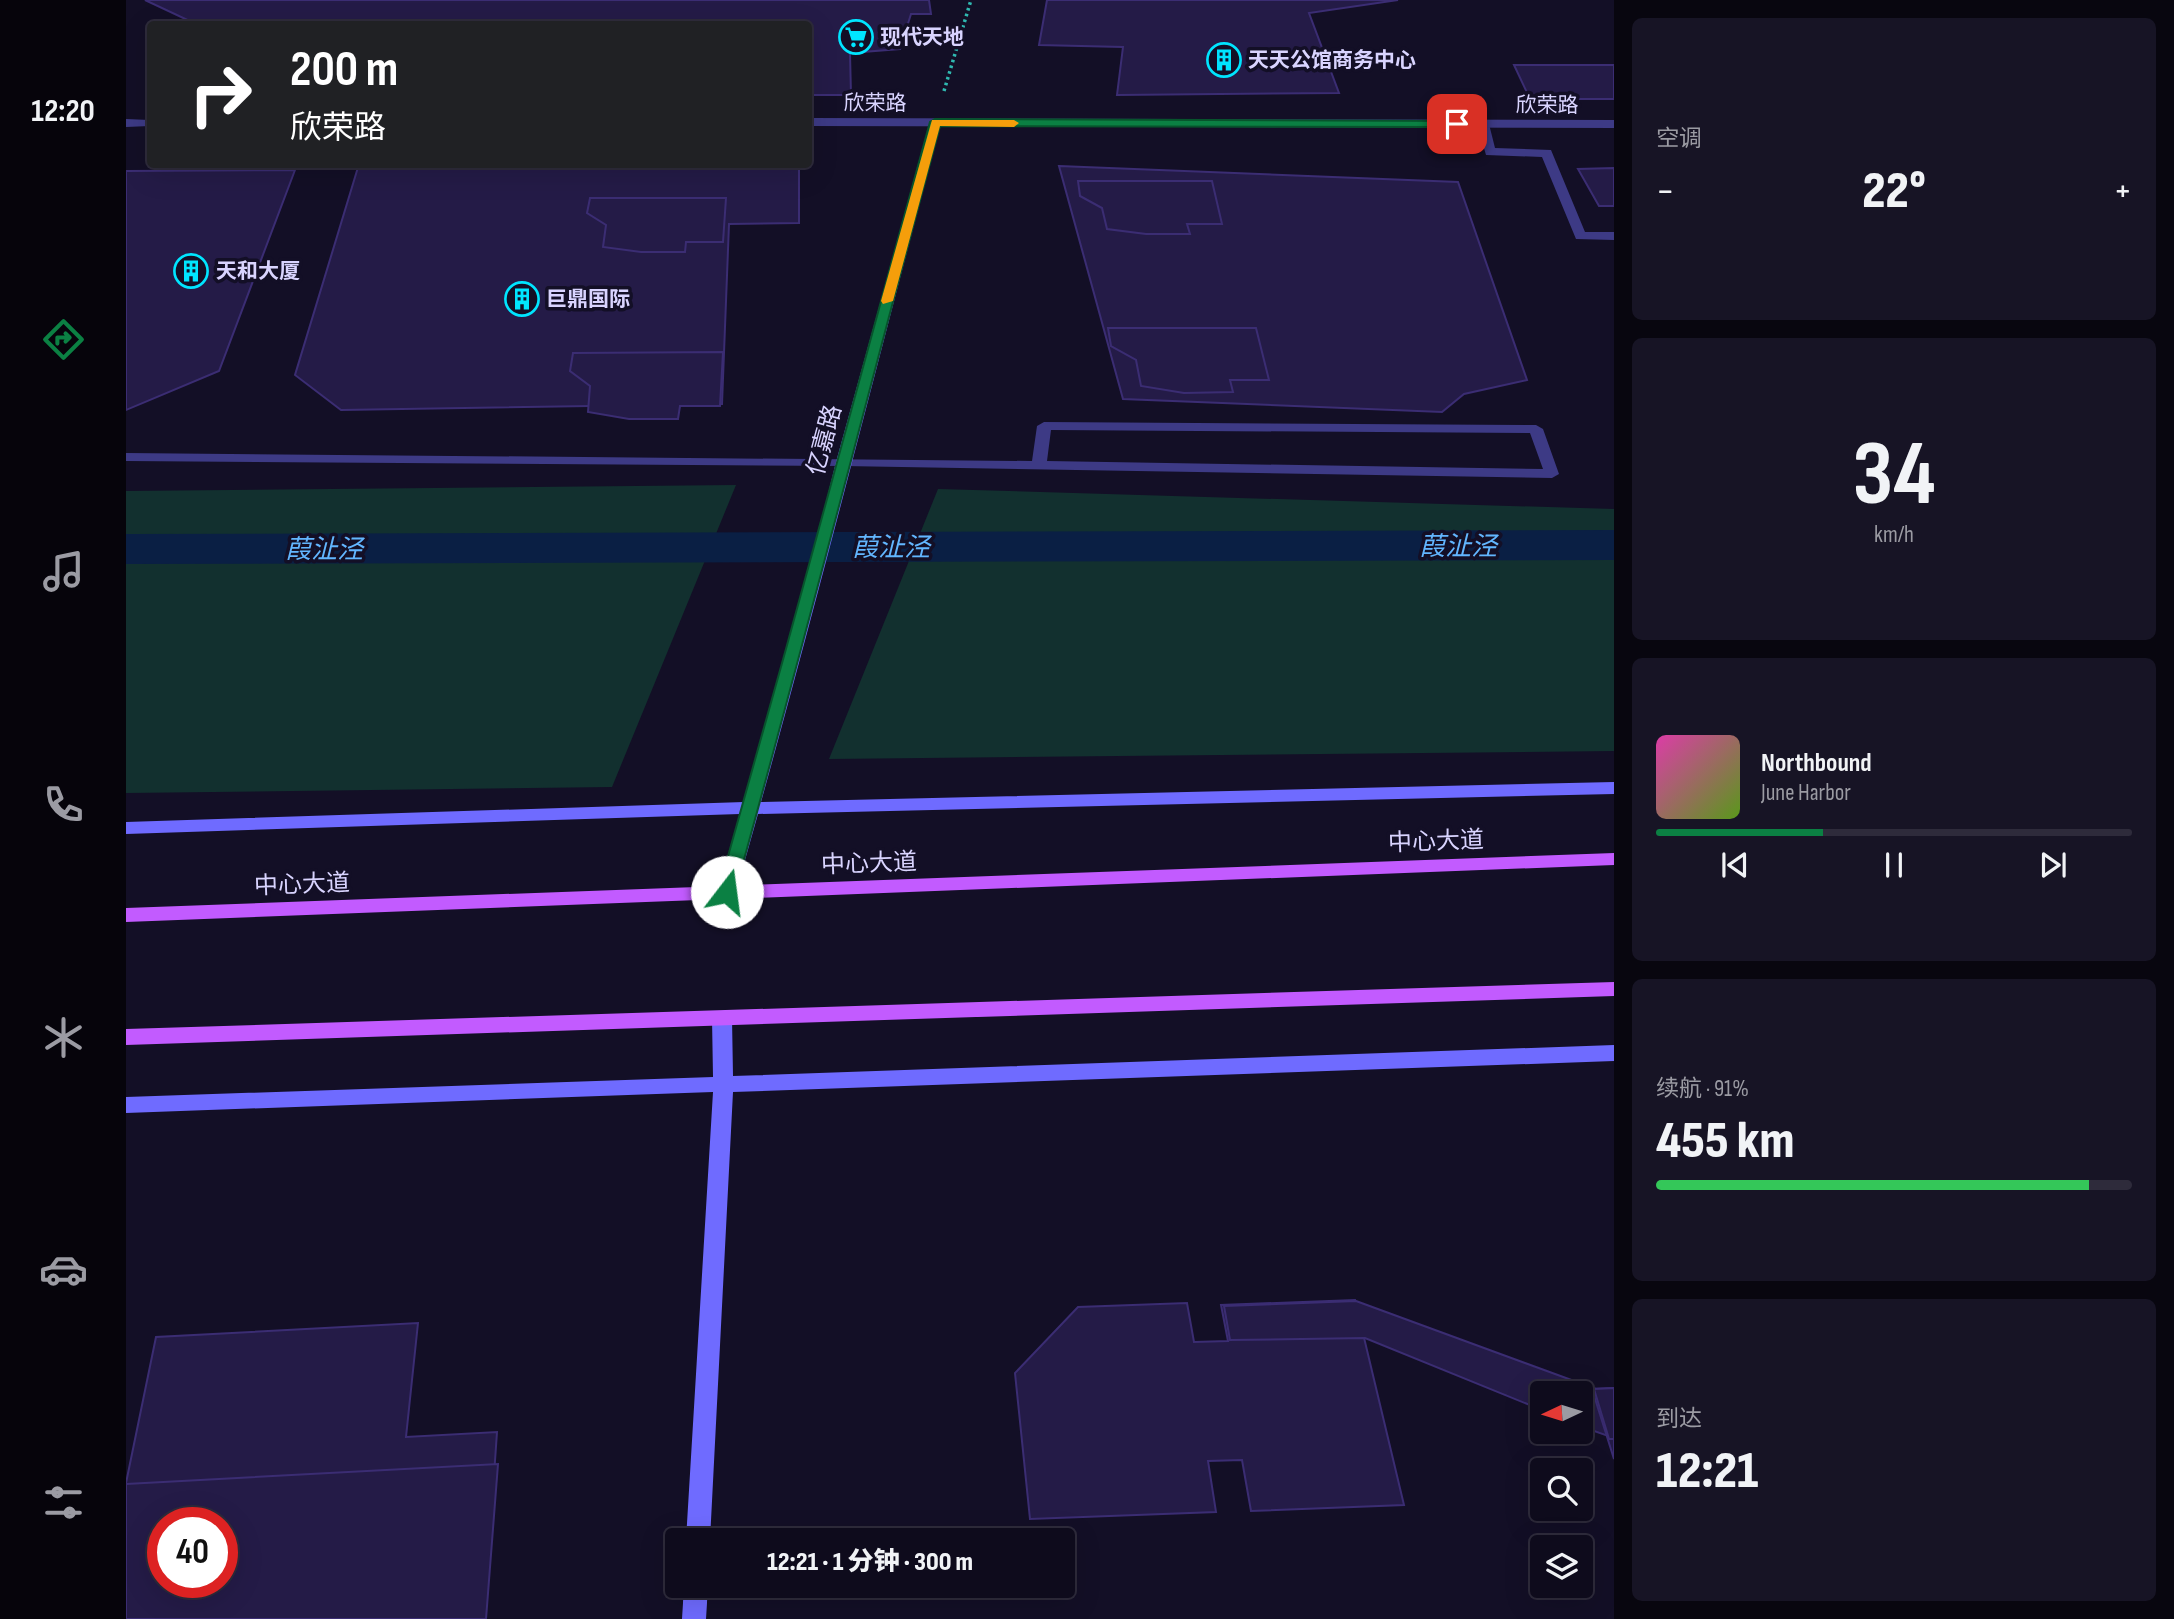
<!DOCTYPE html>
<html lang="zh">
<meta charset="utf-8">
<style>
body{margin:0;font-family:"Sofia Sans Condensed","Noto Sans SC",sans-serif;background:#171425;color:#f1f3f6;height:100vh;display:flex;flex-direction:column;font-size:26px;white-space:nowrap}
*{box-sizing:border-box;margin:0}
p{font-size:23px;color:#9b9ba3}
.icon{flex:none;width:38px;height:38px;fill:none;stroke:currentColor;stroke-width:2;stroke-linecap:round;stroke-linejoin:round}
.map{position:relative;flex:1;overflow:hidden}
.side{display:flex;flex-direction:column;gap:18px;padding:18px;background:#08060f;width:560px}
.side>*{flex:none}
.hud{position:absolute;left:21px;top:21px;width:665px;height:147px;border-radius:7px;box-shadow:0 7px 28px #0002,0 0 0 2px #2e2b3b;background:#202124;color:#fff;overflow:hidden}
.needle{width:46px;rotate:266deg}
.buttons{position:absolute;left:1404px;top:1381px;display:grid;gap:14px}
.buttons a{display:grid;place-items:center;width:63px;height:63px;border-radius:7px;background:#0e0b1c;box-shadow:0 7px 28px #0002,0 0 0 2px #2e2b3b;font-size:35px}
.speed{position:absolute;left:21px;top:1507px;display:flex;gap:14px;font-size:35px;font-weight:700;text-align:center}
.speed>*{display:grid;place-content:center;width:91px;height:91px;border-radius:50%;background:#0e0b1c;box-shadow:0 7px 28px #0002,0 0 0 2px #2e2b3b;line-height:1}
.speed .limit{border:10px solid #d22;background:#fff;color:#111}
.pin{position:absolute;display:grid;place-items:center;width:60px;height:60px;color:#fff;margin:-30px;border-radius:14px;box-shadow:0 4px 10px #0006}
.me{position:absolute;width:77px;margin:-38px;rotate:15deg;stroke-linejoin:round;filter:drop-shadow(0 0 5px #0008)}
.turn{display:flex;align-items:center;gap:24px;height:147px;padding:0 28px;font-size:32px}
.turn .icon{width:91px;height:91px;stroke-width:2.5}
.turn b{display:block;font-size:49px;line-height:60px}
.big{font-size:52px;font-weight:800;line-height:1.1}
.side .widget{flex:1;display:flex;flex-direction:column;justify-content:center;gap:10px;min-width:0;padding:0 24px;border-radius:10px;background:#171425}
.side .dial{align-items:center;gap:0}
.dial b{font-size:91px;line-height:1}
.song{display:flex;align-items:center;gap:21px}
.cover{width:84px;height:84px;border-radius:10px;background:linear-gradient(135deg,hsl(320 70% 55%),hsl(90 70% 35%))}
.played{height:7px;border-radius:4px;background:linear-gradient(90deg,#0b8043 35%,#2e2b3b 35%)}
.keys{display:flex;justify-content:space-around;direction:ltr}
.heat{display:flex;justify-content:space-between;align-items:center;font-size:38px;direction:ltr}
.charge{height:10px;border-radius:5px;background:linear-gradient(90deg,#34c759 91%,#2e2b3b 0)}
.trip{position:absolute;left:539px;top:1528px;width:410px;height:70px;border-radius:7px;background:#0e0b1c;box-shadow:0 7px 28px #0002,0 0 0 2px #2e2b3b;font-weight:800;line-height:70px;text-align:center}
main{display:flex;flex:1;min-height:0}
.dock{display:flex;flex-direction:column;width:126px;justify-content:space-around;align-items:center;background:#06040b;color:#9b9ba3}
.dock .icon{width:49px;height:49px}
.dock .selected{color:#0b8043}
.dock b{font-size:32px;color:#f1f3f6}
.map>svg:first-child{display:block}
.green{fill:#12302f}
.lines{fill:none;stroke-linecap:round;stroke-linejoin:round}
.canal{fill:#0a1f44;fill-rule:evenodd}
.building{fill:#241b47;stroke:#3b2d73;stroke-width:2;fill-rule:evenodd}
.path{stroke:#2fb8b0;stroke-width:3.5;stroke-dasharray:2.5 3.5;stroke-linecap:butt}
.lane{fill:#3d3a85;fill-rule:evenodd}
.street{fill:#3d3a85;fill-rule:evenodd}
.secondary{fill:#6f6bff;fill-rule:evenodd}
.primary{fill:#c25bff;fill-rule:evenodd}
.route{fill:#0b8043;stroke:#07532c;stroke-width:2}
.slow{fill:#f59e0b}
.labels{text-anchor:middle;stroke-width:7;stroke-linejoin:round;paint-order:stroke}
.far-poi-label{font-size:21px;font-weight:bold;fill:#d9d4ff;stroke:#130f26;text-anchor:start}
.far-street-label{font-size:21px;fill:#d9d4ff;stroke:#130f26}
.street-label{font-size:24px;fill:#d9d4ff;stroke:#130f26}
.water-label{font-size:26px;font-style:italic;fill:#62b6ff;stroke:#130f26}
</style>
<main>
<nav class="dock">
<b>12:20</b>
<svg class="icon selected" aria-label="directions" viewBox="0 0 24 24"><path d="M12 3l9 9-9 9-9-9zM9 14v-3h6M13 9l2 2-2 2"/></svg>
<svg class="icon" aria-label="music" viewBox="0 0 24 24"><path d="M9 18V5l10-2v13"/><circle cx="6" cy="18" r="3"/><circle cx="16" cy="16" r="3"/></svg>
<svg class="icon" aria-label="phone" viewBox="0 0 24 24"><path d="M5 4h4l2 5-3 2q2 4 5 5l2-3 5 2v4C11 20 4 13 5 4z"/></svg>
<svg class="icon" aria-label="climate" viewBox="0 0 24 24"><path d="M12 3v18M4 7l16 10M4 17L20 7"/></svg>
<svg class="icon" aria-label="car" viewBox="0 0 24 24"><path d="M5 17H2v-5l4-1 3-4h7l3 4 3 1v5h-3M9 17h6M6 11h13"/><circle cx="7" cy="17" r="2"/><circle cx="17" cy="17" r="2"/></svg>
<svg class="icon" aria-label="filters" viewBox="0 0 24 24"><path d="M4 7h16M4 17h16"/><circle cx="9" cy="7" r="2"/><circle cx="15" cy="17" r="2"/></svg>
</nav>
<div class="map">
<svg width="1488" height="1619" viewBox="0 0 1488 1619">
<rect width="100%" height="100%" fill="#130f26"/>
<g class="green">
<polygon points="610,485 486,787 0,793 0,491"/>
<polygon points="812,489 1488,509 1488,751 703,759"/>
</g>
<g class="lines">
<polygon class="canal" points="1488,530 1488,560 0,564 0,534"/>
</g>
<g class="building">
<polygon points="19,0 803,0 805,14 785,14 774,49 724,53 725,95 682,95 682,24 70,24"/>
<polygon points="921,0 1272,0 1183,13 1213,93 991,95 997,47 913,45"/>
<polygon points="1388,65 1488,65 1488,99 1404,99"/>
<polygon points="233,164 673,164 673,223 603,224 596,404 215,410 169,375"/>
<polygon points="933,166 1332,182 1401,380 1338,394 1316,412 997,399"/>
<polygon points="1488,168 1488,206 1473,206 1452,169"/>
<polygon points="169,170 93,371 0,410 0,171"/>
<polygon points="952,181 1086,181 1096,224 1061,224 1064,234 1020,234 981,229 976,208 954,196"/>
<polygon points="464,198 600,198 597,242 560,242 559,252 515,252 477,247 480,225 461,213"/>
<polygon points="982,328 1130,328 1143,380 1104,380 1107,392 1058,393 1015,386 1010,360 985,346"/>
<polygon points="597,352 594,406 554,406 552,419 503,419 462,412 464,386 444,371 447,353"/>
<polygon points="1229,1300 1278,1505 1125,1511 1116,1460 1082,1461 1090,1512 904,1519 889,1373 952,1307 1061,1303 1068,1342 1102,1341 1095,1305"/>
<polygon points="1230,1301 1470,1389 1488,1389 1488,1438 1454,1426 1454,1393 1416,1393 1416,1410 1239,1338 1104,1340 1098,1306"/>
<path d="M292,1323L280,1437L371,1432L358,1619H0V1483L30,1337ZM37,1522H96V1582H37Z"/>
<polygon points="1488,1388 1488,1459 1466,1389"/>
<polygon points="1488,1388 1488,1439 1483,1439 1468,1389"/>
<path d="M372,1464L360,1619H0V1484ZM37,1522H96V1582H37Z"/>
</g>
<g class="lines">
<polyline class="path" points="818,91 845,0"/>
<polygon class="lane" points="1357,120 1363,124 1369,148 1425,150 1459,232 1488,232 1488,240 1450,239 1416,157 1360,155 1351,124"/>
<g class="street">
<polygon points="682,118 1488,120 1488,128 682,126"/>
<polygon points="0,119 24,120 24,126 0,127"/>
<path d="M918,422L1410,425L1417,429L1433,474L1426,478L717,466L0,461V453L906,461L911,426ZM925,430L1404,433L1417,469L921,461Z"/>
</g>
<g class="secondary">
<path d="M805,120L815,122C755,348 698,576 635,802L1488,782V794L632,814L610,892L607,897H595L592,892L614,814L0,834V822L618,802L678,590L710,462Z"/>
<polygon points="596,1011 603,1013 606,1018 607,1076 1488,1045 1488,1061 607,1092 584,1540 560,1540 587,1092 0,1113 0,1097 587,1077 586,1018 589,1013"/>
<polygon points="558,1586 582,1586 580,1619 556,1619"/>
</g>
<g class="primary">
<polygon points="1488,853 1488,865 0,922 0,908"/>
<polygon points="1488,982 1488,996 0,1045 0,1029"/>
</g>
</g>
<path class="route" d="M809,119L1331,121L1336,124L1331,127L814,126C745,381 680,637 609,892L601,899L592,892C665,636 733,379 804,122Z"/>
<polygon class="slow" points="806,120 888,120 893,123 888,127 814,126 767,301 757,304 755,301"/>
<defs>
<g id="supermarket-ring" transform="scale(1.75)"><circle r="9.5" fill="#130f26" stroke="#00e5ff" stroke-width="1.5"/><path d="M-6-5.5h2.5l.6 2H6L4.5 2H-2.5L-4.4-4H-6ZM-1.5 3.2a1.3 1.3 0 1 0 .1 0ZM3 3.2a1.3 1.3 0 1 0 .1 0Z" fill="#00e5ff"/></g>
<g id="building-ring" transform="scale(1.75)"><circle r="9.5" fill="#130f26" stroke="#00e5ff" stroke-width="1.5"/><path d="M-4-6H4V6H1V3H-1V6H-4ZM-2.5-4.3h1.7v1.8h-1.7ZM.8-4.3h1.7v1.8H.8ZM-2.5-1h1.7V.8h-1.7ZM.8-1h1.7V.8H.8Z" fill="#00e5ff"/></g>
</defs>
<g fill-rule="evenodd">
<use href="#supermarket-ring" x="730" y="37"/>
<use href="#building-ring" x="1098" y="60"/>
<use href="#building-ring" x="65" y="271"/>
<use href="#building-ring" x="396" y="299"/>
</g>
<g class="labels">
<g class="far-poi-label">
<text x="754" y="44">现代天地</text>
<text x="1122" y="67">天天公馆商务中心</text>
<text x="90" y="278">天和大厦</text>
<text x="420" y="306">巨鼎国际</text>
</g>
<g class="far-street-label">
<text x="749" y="110">欣荣路</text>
<text x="1421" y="112">欣荣路</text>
</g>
<g class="street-label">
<text transform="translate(698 440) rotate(-75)" y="8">亿嘉路</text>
<text transform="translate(1310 841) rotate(-2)" y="8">中心大道</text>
<text transform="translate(743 863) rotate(-2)" y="8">中心大道</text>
<text transform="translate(176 884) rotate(-2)" y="8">中心大道</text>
</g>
<g class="water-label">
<text x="1332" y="555">葭沚泾</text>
<text x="765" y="556">葭沚泾</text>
<text x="198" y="558">葭沚泾</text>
</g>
</g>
</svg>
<div class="buttons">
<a><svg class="needle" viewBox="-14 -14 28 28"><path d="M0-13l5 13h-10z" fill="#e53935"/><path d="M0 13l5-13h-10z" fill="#9b9ba3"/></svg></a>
<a><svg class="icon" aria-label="search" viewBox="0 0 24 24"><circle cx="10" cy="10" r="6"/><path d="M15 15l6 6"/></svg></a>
<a><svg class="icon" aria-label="layers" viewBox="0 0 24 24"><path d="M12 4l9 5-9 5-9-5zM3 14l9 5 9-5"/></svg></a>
</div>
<div class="speed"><div class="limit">40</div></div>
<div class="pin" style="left:1331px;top:124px;background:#d93025"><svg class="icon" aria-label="arrive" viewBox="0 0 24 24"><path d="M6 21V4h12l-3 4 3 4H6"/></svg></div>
<svg class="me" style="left:601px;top:892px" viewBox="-20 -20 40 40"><circle r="19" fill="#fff"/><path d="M0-13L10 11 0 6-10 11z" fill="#0b8043"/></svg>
<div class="trip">12:21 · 1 分钟 · 300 m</div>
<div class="hud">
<div class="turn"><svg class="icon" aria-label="right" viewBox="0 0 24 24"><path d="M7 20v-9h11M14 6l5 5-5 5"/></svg><div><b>200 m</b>欣荣路</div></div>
</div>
</div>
<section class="side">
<div class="widget"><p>空调</p>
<div class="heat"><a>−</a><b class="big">22°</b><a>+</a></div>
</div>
<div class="widget dial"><b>34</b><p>km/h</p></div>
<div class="widget">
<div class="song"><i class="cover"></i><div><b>Northbound</b><p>June Harbor</p></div></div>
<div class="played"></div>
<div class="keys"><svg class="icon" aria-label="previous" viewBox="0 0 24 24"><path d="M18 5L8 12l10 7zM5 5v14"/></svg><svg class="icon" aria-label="pause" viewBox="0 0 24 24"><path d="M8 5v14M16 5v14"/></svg><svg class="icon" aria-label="next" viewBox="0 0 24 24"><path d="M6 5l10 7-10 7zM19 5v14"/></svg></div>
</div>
<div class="widget"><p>续航 · 91%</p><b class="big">455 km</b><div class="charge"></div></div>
<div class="widget"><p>到达</p><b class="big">12:21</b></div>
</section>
</main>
